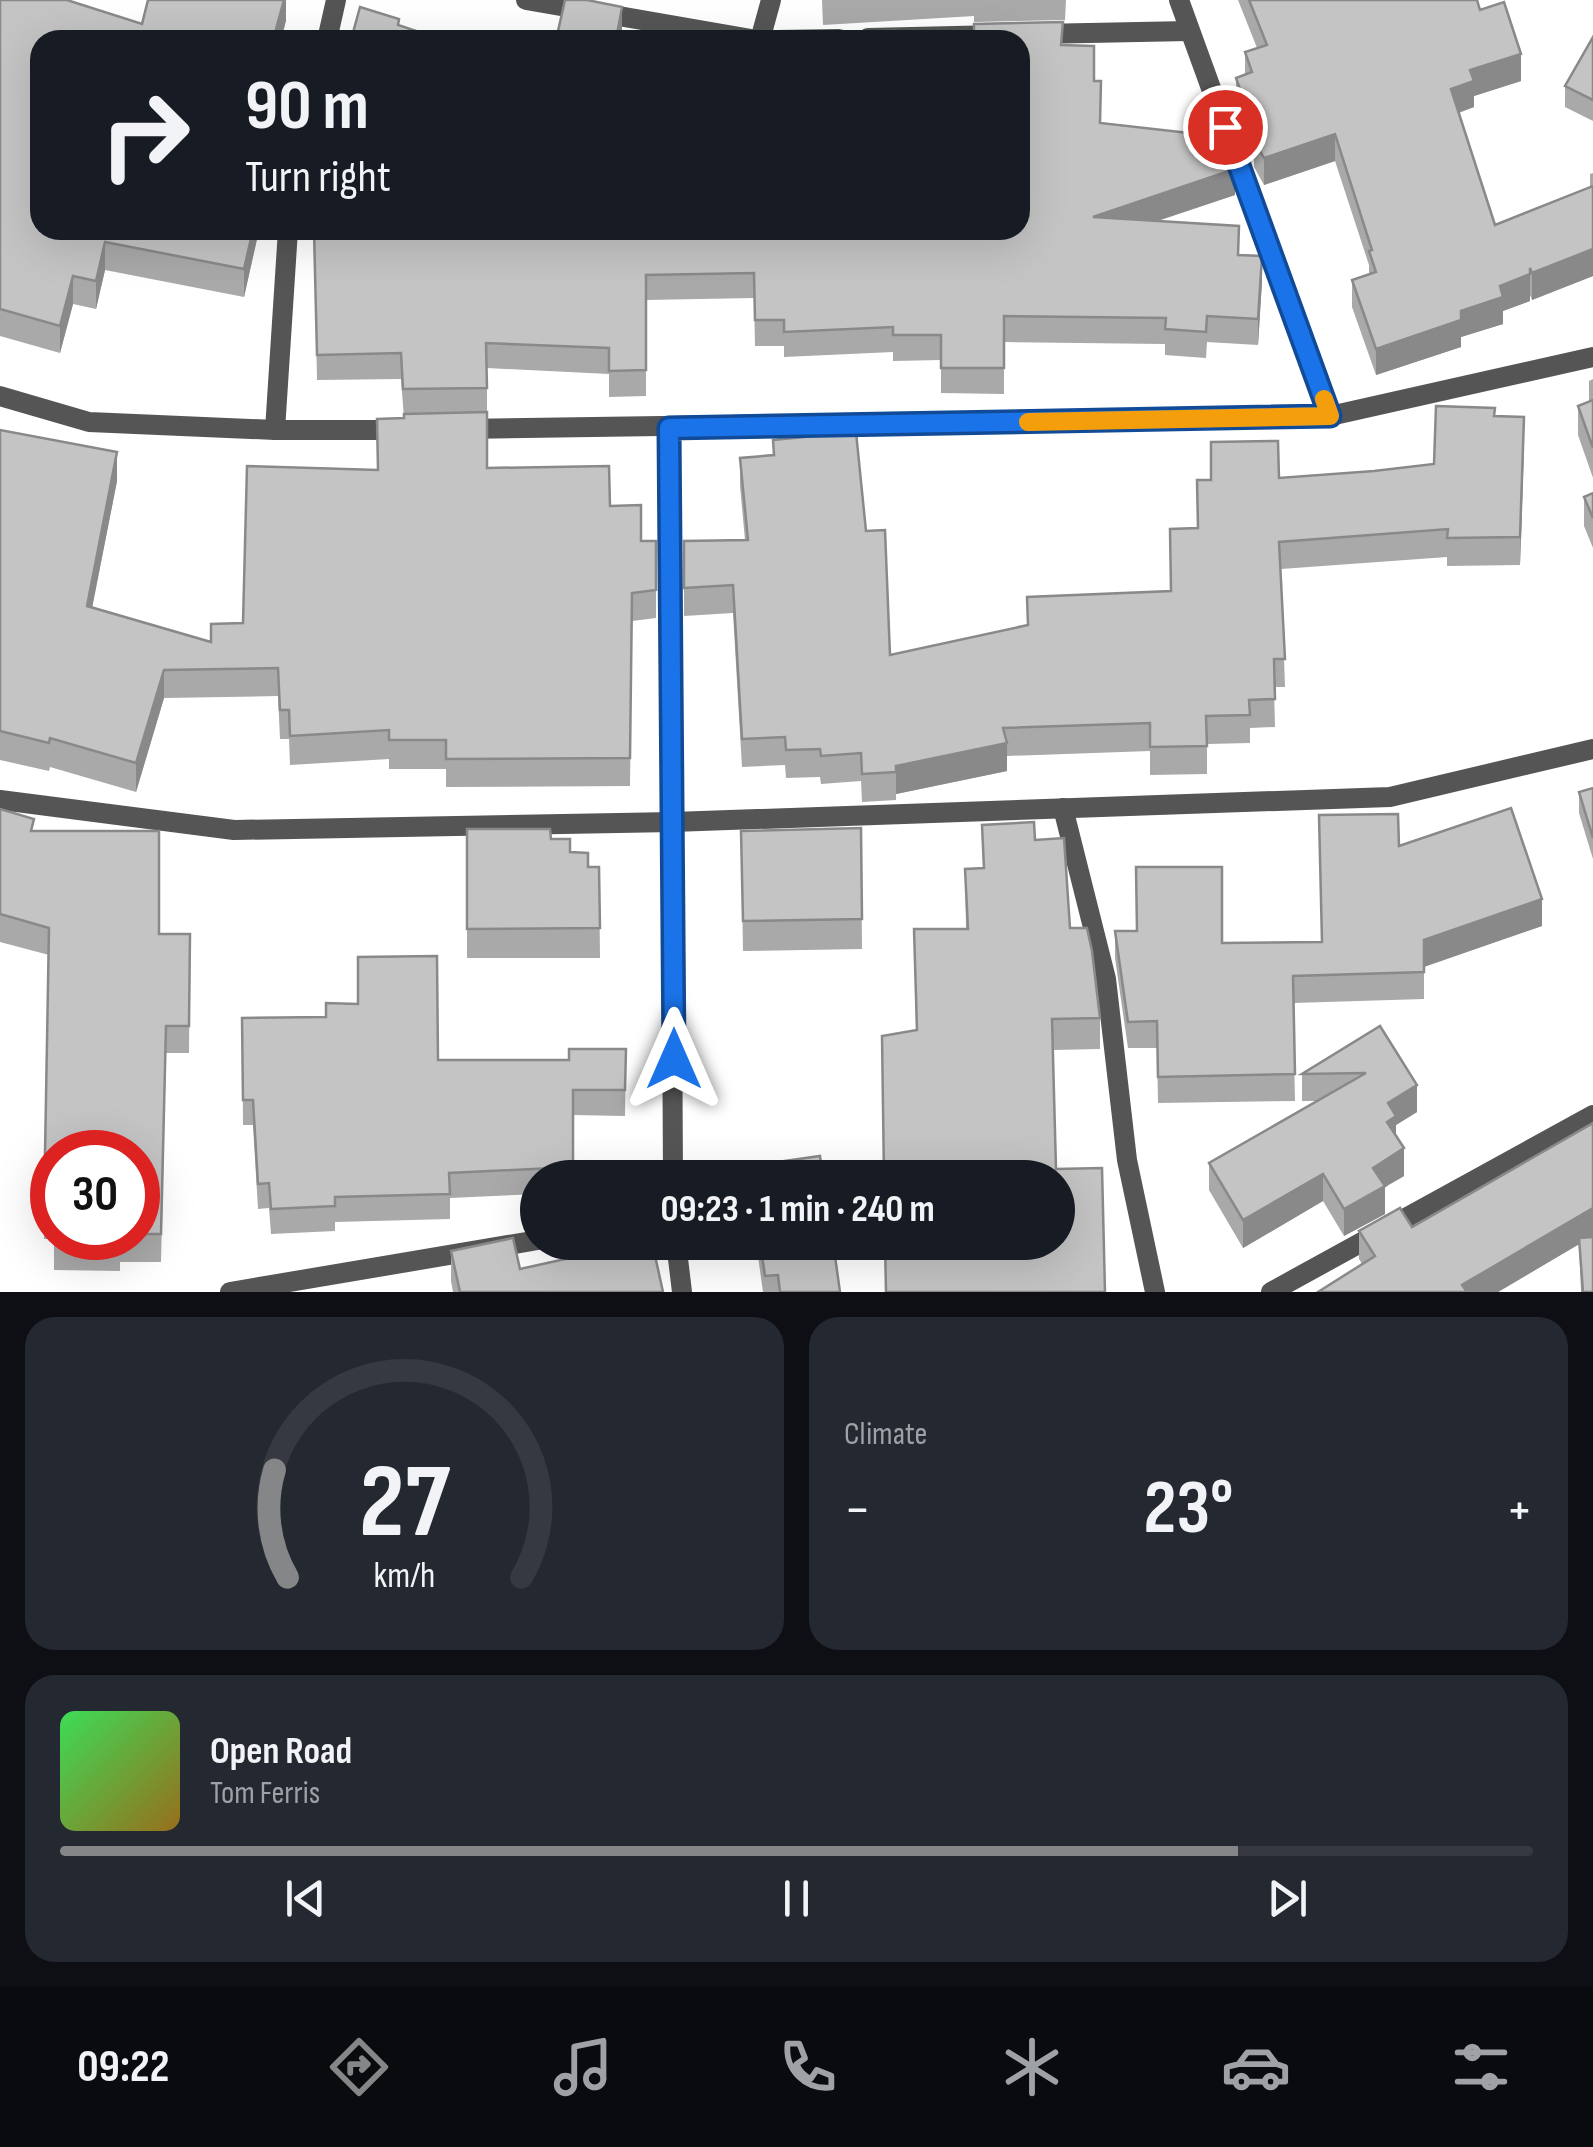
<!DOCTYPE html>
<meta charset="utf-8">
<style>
body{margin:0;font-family:"Sofia Sans Condensed",sans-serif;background:#242831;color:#f1f3f6;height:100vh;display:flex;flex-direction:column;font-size:38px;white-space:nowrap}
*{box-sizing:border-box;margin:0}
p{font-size:32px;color:#9ea1a6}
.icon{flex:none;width:55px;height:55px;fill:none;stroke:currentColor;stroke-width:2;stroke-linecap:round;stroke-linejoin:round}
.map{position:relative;height:1292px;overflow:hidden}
.panel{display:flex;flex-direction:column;gap:25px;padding:25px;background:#0d0f14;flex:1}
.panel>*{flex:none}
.hud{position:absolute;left:30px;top:30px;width:1000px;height:210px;border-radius:30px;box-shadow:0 10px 40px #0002;background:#171b24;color:#f1f3f6;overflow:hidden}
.speed{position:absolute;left:30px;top:1130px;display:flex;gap:20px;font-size:50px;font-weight:700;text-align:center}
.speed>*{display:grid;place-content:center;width:130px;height:130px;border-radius:50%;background:#171b24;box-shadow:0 10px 40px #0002;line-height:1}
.speed .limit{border:15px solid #d22;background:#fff;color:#111}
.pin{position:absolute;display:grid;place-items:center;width:85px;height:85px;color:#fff;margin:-42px;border:5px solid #fff;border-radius:50%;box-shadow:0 2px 10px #0007}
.me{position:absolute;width:110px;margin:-55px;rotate:0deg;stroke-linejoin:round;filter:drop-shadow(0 0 8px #0008)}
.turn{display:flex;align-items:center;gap:35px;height:210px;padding:0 50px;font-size:45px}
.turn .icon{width:130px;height:130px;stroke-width:2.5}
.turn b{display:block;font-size:70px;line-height:85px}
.big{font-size:75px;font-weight:700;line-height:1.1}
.panel .card{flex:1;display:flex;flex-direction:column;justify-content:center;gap:15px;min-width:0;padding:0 35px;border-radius:30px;background:#242831}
.panel .dial{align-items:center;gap:0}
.dial svg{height:260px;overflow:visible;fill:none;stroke:#363941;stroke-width:7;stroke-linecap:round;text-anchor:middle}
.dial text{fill:#f1f3f6;stroke:none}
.song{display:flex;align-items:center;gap:30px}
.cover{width:120px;height:120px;border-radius:15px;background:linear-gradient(135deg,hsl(130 70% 55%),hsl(40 70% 35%))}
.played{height:10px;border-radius:5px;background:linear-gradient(90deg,#858687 80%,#363941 80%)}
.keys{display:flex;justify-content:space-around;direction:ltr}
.heat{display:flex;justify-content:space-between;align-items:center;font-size:55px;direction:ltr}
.panel .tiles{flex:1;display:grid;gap:25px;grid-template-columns:1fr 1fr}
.card:last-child{grid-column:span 2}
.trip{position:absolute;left:520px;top:1160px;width:555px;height:100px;border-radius:50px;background:#171b24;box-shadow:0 10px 40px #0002;font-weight:700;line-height:100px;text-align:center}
.dock{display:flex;height:160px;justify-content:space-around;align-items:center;background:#090b0e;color:#9ea1a6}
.dock .icon{width:70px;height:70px}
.dock .active{color:#858687}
.dock b{font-size:45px;color:#f1f3f6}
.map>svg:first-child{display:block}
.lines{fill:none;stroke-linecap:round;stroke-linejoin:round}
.street{stroke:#555;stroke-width:20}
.wall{fill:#a9a9a9;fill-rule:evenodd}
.shaded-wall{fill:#898989}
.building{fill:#c4c4c4;stroke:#898989;stroke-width:2.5}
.route-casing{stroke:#114b97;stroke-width:25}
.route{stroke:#1a73e8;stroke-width:18}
.slow{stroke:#f59e0b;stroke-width:18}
</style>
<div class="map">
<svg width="1593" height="1292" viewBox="0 0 1593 1292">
<rect width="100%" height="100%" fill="#fff"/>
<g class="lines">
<g class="street">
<polyline points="526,0 757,40"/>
<polyline points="1179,0 1330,416"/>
<polyline points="1038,34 1189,31"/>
<polyline points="868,38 999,35"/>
<polyline points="327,40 336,0"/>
<polyline points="760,40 771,0"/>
<polyline points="776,40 839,39"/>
<polyline points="0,396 89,422 275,430 403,430"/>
<polyline points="669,428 673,1178"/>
<polyline points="462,429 1330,416 1593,357"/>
<polyline points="275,430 288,230"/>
<polyline points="0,800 234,830 673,822 1390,797 1593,749"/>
<polyline points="1063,808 1106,979 1127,1160 1155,1292"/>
<polyline points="676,1242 682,1292"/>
<polyline points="230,1292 538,1240"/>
<polyline points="1271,1292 1593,1115"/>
</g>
</g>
<g class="wall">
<polygon points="0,0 142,24 286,0 286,21 40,40 257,230 257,239 244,297 105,270 96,309 73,304 60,353 0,336"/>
<polygon points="822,0 1066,0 1065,20 974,22 974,16 823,25"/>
<polygon points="1238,0 1477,0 1480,10 1521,81 1474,96 1474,107 1459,113 1495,225 1590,187 1590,174 1593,173 1593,276 1532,300 1530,295 1530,301 1503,311 1503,324 1461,337 1461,347 1376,375 1352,307 1352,280 1369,274 1369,265 1335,161 1264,185 1254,167 1254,156 1236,104 1236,78 1245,74 1245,52 1257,48"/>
<polygon points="1593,37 1593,121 1565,107 1565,86"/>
<polygon points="1063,45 1094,81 1101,123 1235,195 1158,221 1239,255 1262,281 1258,345 1207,342 1206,358 1165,355 1165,344 1004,342 1004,394 941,393 941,360 893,361 893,352 784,357 784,346 755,346 754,298 646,300 646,396 609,397 609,374 487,368 487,468 610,506 641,541 656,541 656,618 632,621 630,786 446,787 446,769 389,769 389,759 290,765 289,739 280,739 278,696 164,698 136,792 50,767 49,771 0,760 0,430 117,481 92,607 211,642 243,623 377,470 404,418 401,379 317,380 314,230 1020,230"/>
<polygon points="1593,379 1593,478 1578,435 1578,406 1589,402 1589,381"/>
<polygon points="1495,416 1524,445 1520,565 1447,566 1447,557 1281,569 1285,687 1274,687 1275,727 1250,728 1250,743 1207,744 1207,774 1150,775 1150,751 1007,756 1007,771 896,794 896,800 862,802 861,781 821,784 820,777 786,778 785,765 742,767 733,613 684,616 684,541 745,540 740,486 740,458 773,455 773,440 866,531 890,655 1027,625 1027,597 1171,591 1197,528 1279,478 1374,471 1434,464"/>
<polygon points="1593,493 1593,548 1584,526 1584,497"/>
<polygon points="1593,788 1593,859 1579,813 1579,792"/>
<path d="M0,809L34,831L159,934H190L189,1053H166L161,1262H120V1271L54,1270V1239H44L49,955L0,942ZM52,1152H138V1238H52Z"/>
<polygon points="982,825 1035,840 1070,928 1100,1018 1100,1049 1053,1050 1056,1169 916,1030 914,929 966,929 965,869 983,868"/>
<polygon points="861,828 862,949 743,951 741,831"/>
<polygon points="467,829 551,839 570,852 588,867 599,867 600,958 467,958"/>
<polygon points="1399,846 1542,926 1424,966 1424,999 1293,1003 1295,1101 1158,1103 1157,1048 1128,1048 1115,958 1115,931 1222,943 1321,942"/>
<polygon points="242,1018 438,1060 569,1060 626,1049 625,1116 573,1115 573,1178 538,1178 538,1194 450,1198 450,1219 335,1222 335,1231 271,1234 269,1208 258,1209 253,1125 243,1125"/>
<polygon points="1380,1026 1417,1112 1396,1125 1396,1137 1404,1176 1385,1187 1385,1214 1344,1236 1323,1201 1243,1248 1209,1190 1209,1163 1317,1101 1302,1101 1302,1074"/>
<polygon points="1593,1123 1593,1236 1591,1238 1593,1292 1581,1292 1579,1244 1498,1292 1362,1264 1359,1259 1359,1231 1412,1227"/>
<polygon points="756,1242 833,1242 840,1292 763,1292"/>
<polygon points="451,1251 520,1269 663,1292 453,1292 451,1281"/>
</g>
<g class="shaded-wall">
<polygon points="284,0 286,0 286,21 281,40 273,40"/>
<polygon points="622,7 622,33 621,40 616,40"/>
<polygon points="1521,54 1521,81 1474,96 1474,107 1451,115 1451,89 1470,70"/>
<polygon points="1335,134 1335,161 1264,185 1264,158"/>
<polygon points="1235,169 1235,195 1093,242 1093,217"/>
<polygon points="253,230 257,230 257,239 244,297 244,269"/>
<polygon points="105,242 105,270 96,309 96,281"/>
<polygon points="1593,249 1593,276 1532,300 1532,273"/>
<polygon points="1262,256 1262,281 1258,345 1258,319"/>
<polygon points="1530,274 1530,301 1503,311 1503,324 1461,337 1461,347 1376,375 1376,349 1461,311 1500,286"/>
<polygon points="73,276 73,304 60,353 60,326"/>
<polygon points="1524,417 1524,445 1520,565 1520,537"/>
<polygon points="117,452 117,481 87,634 87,606"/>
<polygon points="164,670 164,698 136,792 136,763"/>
<polygon points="1007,743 1007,771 896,794 896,766"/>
<polygon points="1542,899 1542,926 1424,967 1424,940"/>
<polygon points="1417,1085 1417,1112 1396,1125 1396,1143 1387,1149 1388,1103"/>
<polygon points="1404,1148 1404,1176 1385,1187 1385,1214 1344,1236 1344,1209 1373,1168"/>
<polygon points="1323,1174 1323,1201 1243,1248 1243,1220"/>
<polygon points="1593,1208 1593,1236 1498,1292 1462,1292 1462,1285"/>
</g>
<g class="building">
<polygon points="0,0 67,0 142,24 148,0 284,0 273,40 40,40 40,230 253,230 244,269 105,242 96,281 73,276 60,326 0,309"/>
<polygon points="565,0 587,0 622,7 616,40 556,40"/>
<polygon points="1249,0 1477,0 1480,10 1504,2 1521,54 1470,70 1474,81 1451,89 1495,225 1593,186 1593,249 1532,273 1530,268 1530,274 1500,286 1503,297 1461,311 1461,320 1376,349 1352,280 1376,272 1369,251 1372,250 1335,134 1264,158 1254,140 1258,140 1236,78 1252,72 1245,52 1267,45"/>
<polygon points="360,7 399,19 398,25 443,40 351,40"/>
<polygon points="1063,22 1061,45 1094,46 1094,81 1101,81 1100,123 1224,137 1235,169 1093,217 1239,226 1238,255 1262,256 1258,319 1207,316 1206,332 1165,329 1166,318 1004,316 1004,368 941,368 941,335 893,335 893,327 784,332 784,320 755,320 754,273 646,275 646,370 609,371 609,348 486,343 487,388 403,389 401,353 317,355 314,230 1020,230 1020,40 974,40 974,24"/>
<polygon points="896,31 896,40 815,40 815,37 825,37 824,32"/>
<polygon points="1593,37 1593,100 1565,86"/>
<polygon points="1593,400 1593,448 1578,406"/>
<polygon points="1436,406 1495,408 1494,416 1524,417 1520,537 1447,538 1448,529 1279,542 1285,659 1274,659 1275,699 1249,700 1250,715 1206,716 1207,746 1150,747 1150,723 1003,728 1007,743 896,766 896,772 862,774 861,753 821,756 820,749 786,750 785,737 742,739 733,585 684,588 684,541 748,540 740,458 774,455 773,440 856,432 866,531 885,530 890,655 1028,625 1027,597 1171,591 1170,529 1198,528 1197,480 1211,480 1211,442 1278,441 1279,478 1374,471 1434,464"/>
<polygon points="487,412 487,468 609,466 610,506 641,505 641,541 656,541 656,590 632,593 630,758 446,759 446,740 389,740 389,730 290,736 289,710 280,710 278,668 164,670 136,763 50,738 49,743 0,731 0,430 117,452 87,606 211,642 211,624 243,623 247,466 378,470 377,419 404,418 404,414"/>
<polygon points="1593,493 1593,518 1584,497"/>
<polygon points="1593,788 1593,838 1579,792"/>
<polygon points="1511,808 1542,899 1424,940 1424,972 1293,976 1295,1074 1158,1077 1157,1021 1128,1022 1115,931 1137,931 1136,867 1222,867 1222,943 1322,942 1319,815 1398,814 1399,846"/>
<polygon points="0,809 34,819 31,831 159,831 159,934 190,934 189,1026 166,1026 161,1234 138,1234 138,1152 52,1152 52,1212 44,1211 49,928 0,914"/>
<polygon points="1034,822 1035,840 1064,838 1070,928 1087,928 1092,951 1100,1018 1052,1019 1056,1169 1102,1168 1105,1292 886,1292 885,1242 1058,1242 1058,1178 884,1178 882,1036 917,1030 914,929 968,929 965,869 984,868 982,825"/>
<polygon points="861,828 862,919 743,921 741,831"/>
<polygon points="467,829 550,829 551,839 570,839 570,852 588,853 588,867 599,867 600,928 467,929"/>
<polygon points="437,956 438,1060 569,1060 569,1049 626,1049 625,1090 573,1090 573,1167 449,1173 450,1194 335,1197 335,1206 271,1209 269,1183 258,1184 253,1100 243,1100 242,1018 326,1017 326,1003 358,1004 358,957"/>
<polygon points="1380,1026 1417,1085 1388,1103 1396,1116 1387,1122 1404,1148 1373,1168 1385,1186 1344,1209 1323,1174 1243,1220 1209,1163 1366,1073 1302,1074"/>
<polygon points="1593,1123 1593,1208 1462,1285 1467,1292 1318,1292 1375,1256 1359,1231 1400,1208 1412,1227"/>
<polygon points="820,1156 823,1178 779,1178 777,1162"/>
<polygon points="1593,1237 1593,1292 1583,1292 1579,1238"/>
<polygon points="54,1238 120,1238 120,1243 54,1242"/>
<polygon points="513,1238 520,1269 642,1242 652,1242 663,1292 460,1292 451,1251"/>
<polygon points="760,1242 833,1242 840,1292 780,1292 778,1275 765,1276"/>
</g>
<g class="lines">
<g class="route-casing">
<polyline id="route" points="674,1059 669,428 1330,416 1225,127"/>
</g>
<use href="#route" class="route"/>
<polyline class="slow" points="1028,422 1330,416 1324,399"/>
</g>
</svg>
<div class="speed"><div class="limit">30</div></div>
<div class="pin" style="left:1225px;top:127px;background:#d93025"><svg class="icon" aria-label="arrive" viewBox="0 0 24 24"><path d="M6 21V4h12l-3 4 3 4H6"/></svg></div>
<svg class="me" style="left:674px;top:1059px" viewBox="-20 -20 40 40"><path d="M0-17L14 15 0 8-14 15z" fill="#1a73e8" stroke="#fff" stroke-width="4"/></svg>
<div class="trip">09:23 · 1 min · 240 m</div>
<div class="hud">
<div class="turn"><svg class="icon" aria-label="right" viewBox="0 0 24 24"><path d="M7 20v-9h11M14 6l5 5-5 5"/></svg><div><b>90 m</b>Turn right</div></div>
</div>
</div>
<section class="panel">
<div class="tiles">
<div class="card dial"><svg viewBox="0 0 100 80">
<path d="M14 69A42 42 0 1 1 86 69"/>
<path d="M14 69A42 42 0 0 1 10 36" stroke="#858687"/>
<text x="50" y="56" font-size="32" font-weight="700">27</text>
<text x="50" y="72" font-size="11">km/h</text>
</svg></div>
<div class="card"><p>Climate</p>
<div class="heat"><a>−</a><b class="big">23°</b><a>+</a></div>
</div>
<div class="card">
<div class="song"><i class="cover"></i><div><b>Open Road</b><p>Tom Ferris</p></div></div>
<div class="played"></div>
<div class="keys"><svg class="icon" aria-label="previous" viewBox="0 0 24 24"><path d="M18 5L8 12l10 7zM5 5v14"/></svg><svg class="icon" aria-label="pause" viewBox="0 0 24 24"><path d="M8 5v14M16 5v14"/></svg><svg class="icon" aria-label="next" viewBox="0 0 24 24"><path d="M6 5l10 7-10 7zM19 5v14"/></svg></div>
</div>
</div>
</section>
<nav class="dock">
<b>09:22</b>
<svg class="icon active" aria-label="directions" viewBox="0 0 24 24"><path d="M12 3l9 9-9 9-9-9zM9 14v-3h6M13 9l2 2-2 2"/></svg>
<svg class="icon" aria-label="music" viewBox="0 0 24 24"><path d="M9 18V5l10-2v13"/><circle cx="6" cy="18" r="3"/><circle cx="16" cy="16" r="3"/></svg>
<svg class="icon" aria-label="phone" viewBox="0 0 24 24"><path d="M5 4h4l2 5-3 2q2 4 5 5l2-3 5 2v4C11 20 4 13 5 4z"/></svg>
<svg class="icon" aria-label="climate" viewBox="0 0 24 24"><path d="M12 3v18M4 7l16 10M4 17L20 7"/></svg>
<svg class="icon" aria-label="car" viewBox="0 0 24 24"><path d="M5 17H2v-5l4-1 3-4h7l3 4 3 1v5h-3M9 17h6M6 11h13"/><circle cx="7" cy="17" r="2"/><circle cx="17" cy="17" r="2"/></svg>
<svg class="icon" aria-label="filters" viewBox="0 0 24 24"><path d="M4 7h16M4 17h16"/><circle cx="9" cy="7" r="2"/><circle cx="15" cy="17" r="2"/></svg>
</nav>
